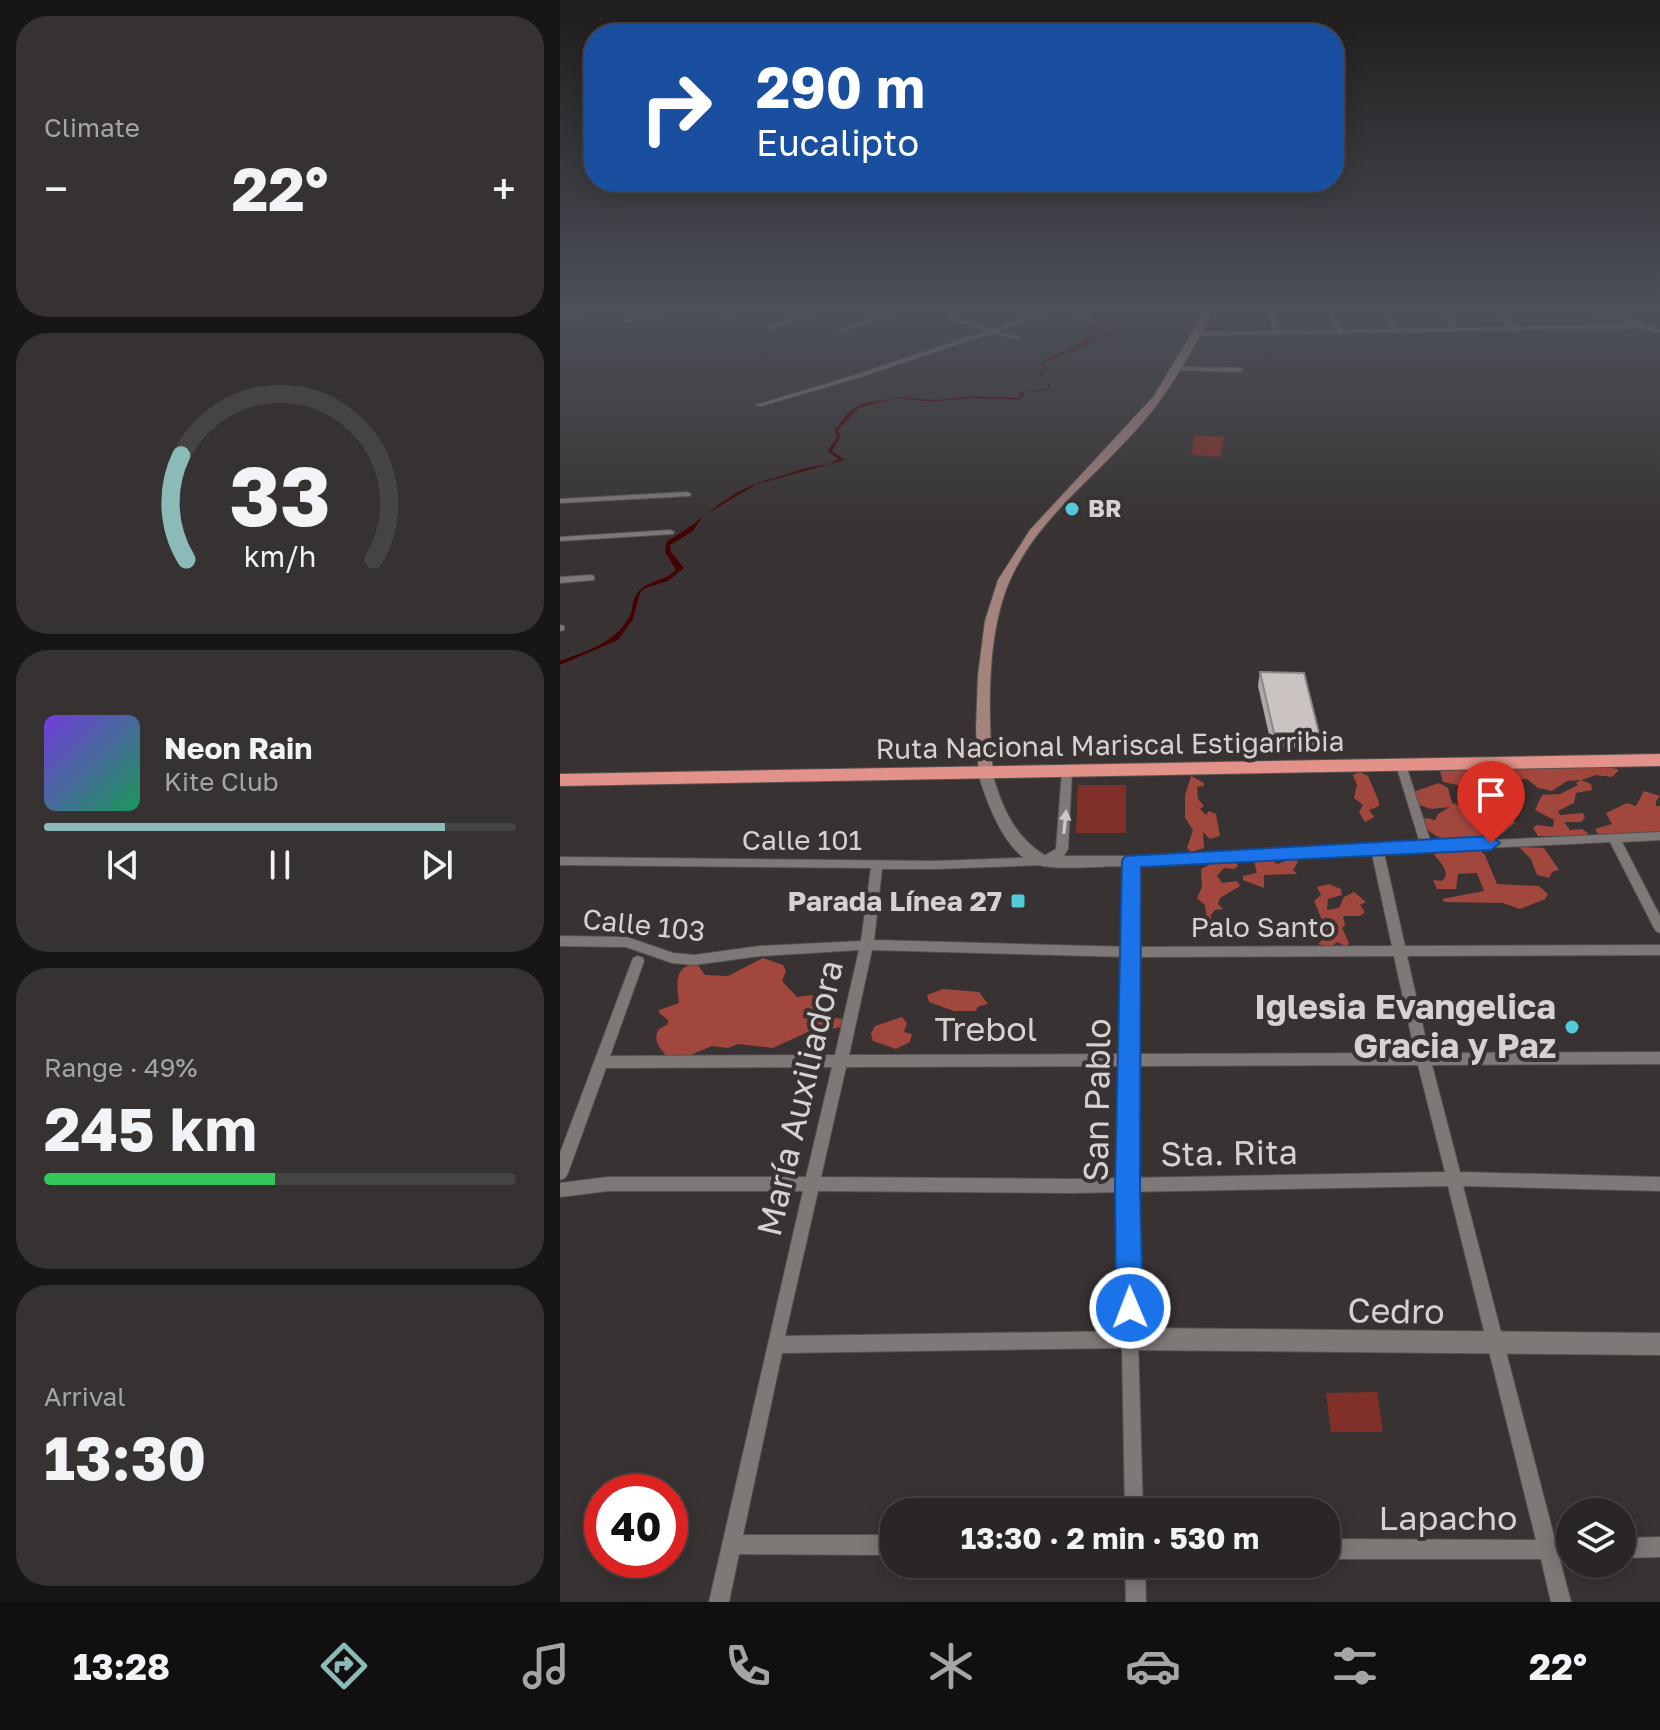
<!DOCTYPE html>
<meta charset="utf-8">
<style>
body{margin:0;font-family:"Golos Text",sans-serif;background:#363232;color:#f1f3f6;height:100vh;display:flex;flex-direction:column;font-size:30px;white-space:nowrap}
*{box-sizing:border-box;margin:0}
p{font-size:26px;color:#a5a5a7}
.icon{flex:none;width:44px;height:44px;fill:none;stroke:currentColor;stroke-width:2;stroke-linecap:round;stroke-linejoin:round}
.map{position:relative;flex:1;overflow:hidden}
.drawer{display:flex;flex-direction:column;gap:16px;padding:16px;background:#171515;width:560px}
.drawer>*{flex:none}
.hud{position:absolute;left:24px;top:24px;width:760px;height:168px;border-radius:32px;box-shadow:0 4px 20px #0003,0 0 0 2px #464343;background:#1a4fa0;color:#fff;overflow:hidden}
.controls{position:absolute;left:996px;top:1498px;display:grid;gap:16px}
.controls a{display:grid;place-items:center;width:80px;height:80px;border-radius:50%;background:#2a2626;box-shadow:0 4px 20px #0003,0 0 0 2px #464343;font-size:40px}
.speed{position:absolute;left:24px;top:1474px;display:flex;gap:16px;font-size:40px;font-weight:700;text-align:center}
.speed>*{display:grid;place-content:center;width:104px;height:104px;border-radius:50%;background:#2a2626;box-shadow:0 4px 20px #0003,0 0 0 2px #464343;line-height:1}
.speed .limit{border:12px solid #d22;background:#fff;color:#111}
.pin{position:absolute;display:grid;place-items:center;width:68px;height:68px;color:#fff;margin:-82px -34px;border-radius:50% 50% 50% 0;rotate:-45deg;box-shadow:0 0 8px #0007}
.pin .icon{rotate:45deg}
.me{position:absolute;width:88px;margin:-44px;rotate:359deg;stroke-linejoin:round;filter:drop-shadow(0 0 6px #0008)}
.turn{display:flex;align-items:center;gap:28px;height:168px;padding:0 40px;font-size:36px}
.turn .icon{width:104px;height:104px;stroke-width:2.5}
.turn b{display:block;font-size:56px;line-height:68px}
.big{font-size:60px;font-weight:700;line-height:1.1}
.drawer .card{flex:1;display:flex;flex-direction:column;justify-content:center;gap:12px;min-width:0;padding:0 28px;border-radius:32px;background:#363232}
.drawer .dial{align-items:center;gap:0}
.dial svg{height:208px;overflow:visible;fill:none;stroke:#464343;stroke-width:7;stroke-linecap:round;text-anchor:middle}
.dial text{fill:#f1f3f6;stroke:none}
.song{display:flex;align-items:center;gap:24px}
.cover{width:96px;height:96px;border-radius:12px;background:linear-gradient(135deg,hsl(260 70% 55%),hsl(150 70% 35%))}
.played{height:8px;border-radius:4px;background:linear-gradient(90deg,#8bbbb9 85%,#464343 85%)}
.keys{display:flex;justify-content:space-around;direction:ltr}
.heat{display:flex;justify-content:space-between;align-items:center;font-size:44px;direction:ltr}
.charge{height:12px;border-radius:6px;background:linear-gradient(90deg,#34c759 49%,#464343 0)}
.trip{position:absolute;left:320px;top:1498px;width:460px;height:80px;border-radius:32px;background:#2a2626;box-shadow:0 4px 20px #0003,0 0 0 2px #464343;font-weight:700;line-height:80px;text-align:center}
.menu{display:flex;height:128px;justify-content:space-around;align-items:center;background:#110f0f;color:#a5a5a7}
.menu .icon{width:56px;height:56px}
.menu .on{color:#8bbbb9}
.menu b{font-size:36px;color:#f1f3f6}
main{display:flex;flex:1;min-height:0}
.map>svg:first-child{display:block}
.green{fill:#813029}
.forest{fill:#a2473e}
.water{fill:#450202}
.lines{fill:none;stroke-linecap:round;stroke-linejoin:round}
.minor-casing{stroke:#565151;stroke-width:2}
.tertiary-casing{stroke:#565151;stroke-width:2}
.secondary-casing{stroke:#565151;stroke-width:2}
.trunk-casing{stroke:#565151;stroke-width:2}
.minor{fill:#7e7877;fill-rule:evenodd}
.tertiary{fill:#7e7877;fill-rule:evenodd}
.secondary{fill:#a4827d;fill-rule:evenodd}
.trunk{fill:#e29288;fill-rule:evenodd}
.wall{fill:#aea8a7}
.building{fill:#cac3c2;stroke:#8d8888;stroke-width:2}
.oneway{fill:#ccc9c8}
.route{fill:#1a73e8;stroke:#114b97;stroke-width:2}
.poi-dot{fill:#53cbdb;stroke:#383332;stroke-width:3}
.labels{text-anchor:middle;stroke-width:8;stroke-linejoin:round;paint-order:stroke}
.far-poi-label{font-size:24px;font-weight:bold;fill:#d5d2d1;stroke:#383332;text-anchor:start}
.street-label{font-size:28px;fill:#d5d2d1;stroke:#383332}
.poi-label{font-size:28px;font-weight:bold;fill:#d5d2d1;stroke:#383332;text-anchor:end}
.near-poi-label{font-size:34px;font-weight:bold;fill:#d5d2d1;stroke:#383332;text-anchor:end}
.near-street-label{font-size:34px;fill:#d5d2d1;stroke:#383332}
</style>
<main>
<section class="drawer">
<div class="card"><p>Climate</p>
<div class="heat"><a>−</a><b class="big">22°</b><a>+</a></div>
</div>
<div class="card dial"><svg viewBox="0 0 100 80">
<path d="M14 69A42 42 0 1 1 86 69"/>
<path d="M14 69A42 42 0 0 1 12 29" stroke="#8bbbb9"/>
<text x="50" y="56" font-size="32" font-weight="700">33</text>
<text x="50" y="72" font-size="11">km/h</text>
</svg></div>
<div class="card">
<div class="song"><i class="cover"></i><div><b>Neon Rain</b><p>Kite Club</p></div></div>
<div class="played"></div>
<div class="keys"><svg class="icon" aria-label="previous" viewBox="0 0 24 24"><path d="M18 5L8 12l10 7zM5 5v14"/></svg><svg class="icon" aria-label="pause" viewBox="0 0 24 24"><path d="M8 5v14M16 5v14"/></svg><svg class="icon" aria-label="next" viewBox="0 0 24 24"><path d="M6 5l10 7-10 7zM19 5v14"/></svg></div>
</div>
<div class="card"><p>Range · 49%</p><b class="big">245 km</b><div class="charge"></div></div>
<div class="card"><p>Arrival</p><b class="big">13:30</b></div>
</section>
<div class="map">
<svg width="1100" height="1602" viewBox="0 0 1100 1602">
<rect width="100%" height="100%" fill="#383332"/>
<g class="green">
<polygon points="635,435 664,437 660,457 631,455"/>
<polygon points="518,785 566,785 566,833 516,833"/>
<polygon points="817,1392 823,1432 771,1432 766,1393"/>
</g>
<g class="forest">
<path d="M1044,765L1059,770L1052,777L1036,775L1021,780L1031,784L1032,790L1016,793L1014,803L998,811L1000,815L1023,813L1025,817L1021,822H1004L1010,830L1022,829L1028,833L1026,836H978L973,828L977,825L993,827L994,820L975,810L982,795L1000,794L1018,785L1016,783L1020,780L1007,781L992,791L978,788L967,779L957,780L943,792L931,793L926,804L916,802L919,812L928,810L956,822L931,843C906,843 874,845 860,820L866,818L875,820L878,814L890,807L871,809L857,804L853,792L879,783L888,788L892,803L899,805L911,800L910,794L902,786L883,782L880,771Z"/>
<polygon points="800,772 808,776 819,802 819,806 809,810 814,817 805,822 799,812 803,805 794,798 797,785 793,775"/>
<polygon points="631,776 644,783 644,786 637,787 638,799 644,806 640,809 646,815 649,811 656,814 660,836 650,839 643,832 644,848 631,852 627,848 633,830 625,818 625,795"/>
<polygon points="1084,791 1100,796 1096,801 1096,806 1100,806 1100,833 1038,834 1035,829 1052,824 1046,813 1067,803 1076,806"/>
<path d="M916,847L925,855L937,884L979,886L988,894L985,899L960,909L943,903L885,902L882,899L924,891L917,873L898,874L896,889H877L873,880L882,881C892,872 879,862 874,854C890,849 902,850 916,847Z"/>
<polygon points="959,847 984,848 999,870 992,872 989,878 977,875 971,859"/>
<polygon points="709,858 717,864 734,858 738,862 733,870 737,874 704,875 704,888 683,880 683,876 697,873 694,861"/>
<polygon points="674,860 678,866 674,869 664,868 657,876 662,883 677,881 680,886 660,898 658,904 663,909 655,910 651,915 651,920 647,921 645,905 637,898 642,887 641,869 657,861"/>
<polygon points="769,884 781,889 782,895 768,899 767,910 779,908 784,897 794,892 806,902 800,905 805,912 800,916 783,916 785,925 782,928 789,943 787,947 777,942 771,947 758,944 765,938 766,929 754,901 761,895 757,887"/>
<path d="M203,958L223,965L226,971L222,981L237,997L252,995L259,1003L271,1008L268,1015L271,1018L287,1019L284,1026L264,1031L254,1029L213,1048L178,1044L168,1048L152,1046L126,1057L107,1056C100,1049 92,1039 99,1029L108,1024V1020L99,1013V1010L119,1003C117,985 113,965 137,964L145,975L168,976Z"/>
<polygon points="383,989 419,992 428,1004 419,1006 415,1011 394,1011 369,1002 367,995"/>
<polygon points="342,1017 347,1023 344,1032 352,1034 350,1042 336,1049 313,1041 311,1034 315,1026"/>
</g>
<path class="water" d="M531,309H534L537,321L534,324L538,329L534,333L546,329L556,332L557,335L534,339L529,344L485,363L483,376L491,385L488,390L464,392V397L457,400L411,398L373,402L336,398L299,408L278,430L281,437L272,451L285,460L197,484L143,516L133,531L110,545L111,552L124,568L108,581L85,588L80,593L73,619L58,640L0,665V661C26,651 53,644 68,619C75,609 70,601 79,591C89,580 105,581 116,570L105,552L107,541C138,525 161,497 195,484C211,478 227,475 242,469C255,464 267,468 278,459L267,451L277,437L274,431L288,413L301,404L339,397L374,400L415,396L458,398L461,392L487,389L489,383L479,375L483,368L480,363L529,338L555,334L548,330L529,333L534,327L531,325L535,321Z"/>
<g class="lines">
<g class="minor-casing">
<g id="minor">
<polygon points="25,309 35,309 0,320 0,316"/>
<polygon points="103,309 113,309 66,323 63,321"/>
<polygon points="156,309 164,309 170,312 179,309 188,309 170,316"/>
<polygon points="261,309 270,309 210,329 205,328"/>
<polygon points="337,309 346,309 281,332 276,331"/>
<polygon points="422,309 428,309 424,312"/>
<polygon points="491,309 500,309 438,331 460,338 460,340 432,333 300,377 201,406 196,405 296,375 426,331 390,319 390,317 432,329"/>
<polygon points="507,309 514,309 533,322 528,323"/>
<polygon points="706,309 712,309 720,331 777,330 765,309 771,309 783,330 832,329 820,309 826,309 838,329 891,328 878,309 884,309 897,328 950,327 935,309 941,309 956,327 1072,324 1024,309 1034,309 1100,329 1100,333 1083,328 959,330 956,332 953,330 637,336 634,334 637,332 714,331"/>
<polygon points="615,367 680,368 683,370 680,372 613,370 613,368"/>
<polygon points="127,492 131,494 130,496 0,503 0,499"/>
<polygon points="110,530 114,532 113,534 0,541 0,537"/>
<polygon points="31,575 34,576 34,580 0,583 0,577"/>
<polygon points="0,625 4,626 4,630 0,631"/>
<path d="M841,762L846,765L871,843L1100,832V840L1062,842L1100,916V933L1096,931L1094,928L1050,842L824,853L845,946L1100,945V955L847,956L869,1053L1100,1052V1064L872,1065L900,1172L1100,1177V1191L903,1186L995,1540H1010V1560H1000L1011,1602H991L981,1559H766V1539L976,1540L888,1186L510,1193L258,1191L225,1336L570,1331L576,1333L578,1339L583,1512H565L562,1348L222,1353L183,1535H334V1555L179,1554L169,1602H149L243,1191H48L0,1197V1183L48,1177H246L272,1067L46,1068L8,1173L5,1178L0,1180V1153L73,958L78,956L83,958L84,961L50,1056L275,1055L299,950L200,956L134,965L112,963L66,947L0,946V936L67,937L113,953L134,955L200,946L301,941L311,868L0,865V857L375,861L482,857L496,849L502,771L507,768L512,771L508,849L503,857L483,865L375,869H322L314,940L570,947L832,946L812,854L572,865L568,864L566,861L568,858L572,857L860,843L836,765ZM312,950L570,957L834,956L855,1053L289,1055ZM858,1065L885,1172L510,1179L261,1177L286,1067Z"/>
<polygon points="1100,1537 1100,1557 1062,1558 1062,1538"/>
<polygon points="565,1564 585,1564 586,1602 566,1602"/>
</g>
</g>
<g class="tertiary-casing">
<path id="tertiary" d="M425,769L432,773C442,807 454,837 486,856H572L577,857L579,861L578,1185L581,1328L1100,1333V1355L570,1350L562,1347L559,1339L558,1185L564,866C538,866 509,870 483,866C447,861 427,803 418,773Z"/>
</g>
<g class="secondary-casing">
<path id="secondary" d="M646,309H654C633,349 612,388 583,422C539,474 478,517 450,580C426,634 428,715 433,773L425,778L419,777L416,729L418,675L425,621L438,580L470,530L594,396Z"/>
</g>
<g class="trunk-casing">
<polygon id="trunk" points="1100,754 1100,766 0,786 0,774"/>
</g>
<use href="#minor" class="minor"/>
<use href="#tertiary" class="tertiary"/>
<use href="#secondary" class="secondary"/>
<use href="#trunk" class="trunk"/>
</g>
<polygon class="wall" points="700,672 759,733 757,747 712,748 698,686"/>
<polygon class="building" points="700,672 744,673 759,733 714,733"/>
<defs><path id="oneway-solid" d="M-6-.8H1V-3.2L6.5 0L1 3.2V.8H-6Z" transform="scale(2)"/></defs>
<use class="oneway" href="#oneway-solid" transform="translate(505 822) rotate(-84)"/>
<linearGradient id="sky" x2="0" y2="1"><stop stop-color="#1f1c1c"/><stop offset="0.58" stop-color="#4d505a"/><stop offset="1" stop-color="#4d505a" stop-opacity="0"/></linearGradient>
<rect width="1100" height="533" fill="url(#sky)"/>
<polygon class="route" points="931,836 940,843 931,850 581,867 580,1185 583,1308 579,1318 570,1322 560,1318 556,1308 555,1185 562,861 565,856"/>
<g class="poi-dot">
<circle cx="512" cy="509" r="8"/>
<rect x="450" y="893" width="16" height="16" rx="4"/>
<circle cx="1012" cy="1027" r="8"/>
</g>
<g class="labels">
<g class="far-poi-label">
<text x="528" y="517">BR</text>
</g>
<g class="street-label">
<text transform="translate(550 745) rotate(-1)" y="10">Ruta Nacional Mariscal Estigarribia</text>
<text x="242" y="850">Calle 101</text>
<text transform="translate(84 925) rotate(6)" y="10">Calle 103</text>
<text x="703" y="937">Palo Santo</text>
</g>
<g class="poi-label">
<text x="442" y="911">Parada Línea 27</text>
</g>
<g class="near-poi-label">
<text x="996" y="1019">Iglesia Evangelica<tspan x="996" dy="39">Gracia y Paz</tspan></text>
</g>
<g class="near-street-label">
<text x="426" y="1041">Trebol</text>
<text transform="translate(240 1098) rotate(-77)" y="12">María Auxiliadora</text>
<text transform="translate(537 1100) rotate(-89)" y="12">San Pablo</text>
<text transform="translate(669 1153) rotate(-1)" y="12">Sta. Rita</text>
<text transform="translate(836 1311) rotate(1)" y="12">Cedro</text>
<text x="888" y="1530">Lapacho</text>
</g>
</g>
</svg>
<div class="controls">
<a><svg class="icon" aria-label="layers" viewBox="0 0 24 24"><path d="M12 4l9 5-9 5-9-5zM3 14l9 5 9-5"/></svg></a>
</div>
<div class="speed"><div class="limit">40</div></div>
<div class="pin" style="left:931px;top:843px;background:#d93025"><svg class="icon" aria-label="arrive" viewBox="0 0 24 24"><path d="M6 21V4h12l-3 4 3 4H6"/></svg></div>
<svg class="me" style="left:570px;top:1308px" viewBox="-20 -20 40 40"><circle r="17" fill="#1a73e8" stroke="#fff" stroke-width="3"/><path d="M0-11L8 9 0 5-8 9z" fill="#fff"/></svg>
<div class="trip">13:30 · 2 min · 530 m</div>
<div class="hud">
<div class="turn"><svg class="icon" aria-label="right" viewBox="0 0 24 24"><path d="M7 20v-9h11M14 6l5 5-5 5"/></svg><div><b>290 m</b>Eucalipto</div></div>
</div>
</div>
</main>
<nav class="menu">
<b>13:28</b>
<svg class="icon on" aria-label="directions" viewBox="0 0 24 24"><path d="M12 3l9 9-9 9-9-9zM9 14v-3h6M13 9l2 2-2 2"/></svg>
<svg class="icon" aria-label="music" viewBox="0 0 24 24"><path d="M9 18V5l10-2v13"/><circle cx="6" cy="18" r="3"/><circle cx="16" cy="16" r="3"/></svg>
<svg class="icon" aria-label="phone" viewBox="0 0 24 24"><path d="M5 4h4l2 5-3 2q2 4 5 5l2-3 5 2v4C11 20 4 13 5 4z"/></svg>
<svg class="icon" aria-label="climate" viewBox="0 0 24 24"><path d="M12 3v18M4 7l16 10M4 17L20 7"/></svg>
<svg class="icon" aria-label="car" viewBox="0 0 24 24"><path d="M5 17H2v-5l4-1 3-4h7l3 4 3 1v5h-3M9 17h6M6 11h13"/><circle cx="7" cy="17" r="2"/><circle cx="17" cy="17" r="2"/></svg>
<svg class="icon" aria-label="filters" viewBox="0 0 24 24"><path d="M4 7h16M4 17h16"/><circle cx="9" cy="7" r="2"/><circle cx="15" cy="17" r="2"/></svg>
<b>22°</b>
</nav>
